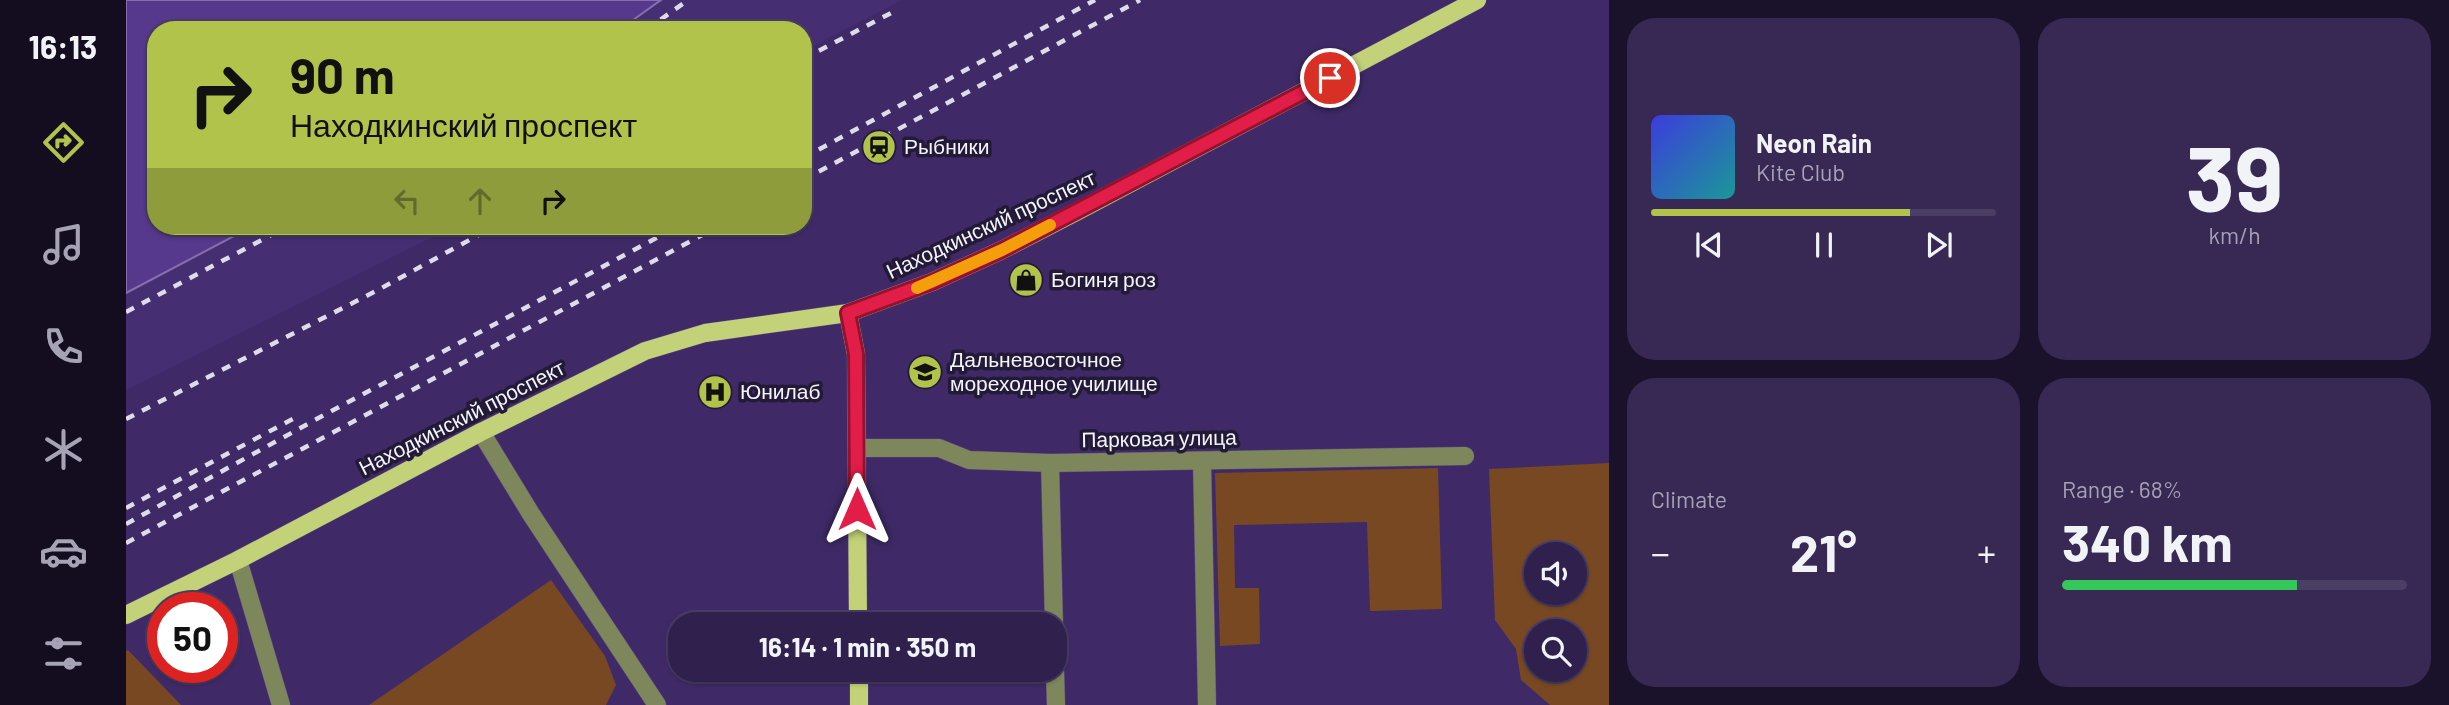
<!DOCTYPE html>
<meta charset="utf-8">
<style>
body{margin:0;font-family:Barlow,sans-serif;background:#372854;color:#f1f3f6;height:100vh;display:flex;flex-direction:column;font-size:26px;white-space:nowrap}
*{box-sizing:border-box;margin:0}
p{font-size:23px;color:#a7a3b6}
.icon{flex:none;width:38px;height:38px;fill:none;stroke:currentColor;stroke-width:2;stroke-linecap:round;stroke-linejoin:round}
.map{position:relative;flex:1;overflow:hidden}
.sheet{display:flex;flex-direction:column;gap:18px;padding:18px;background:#1a122a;width:840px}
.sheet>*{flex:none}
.hud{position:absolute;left:21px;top:21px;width:665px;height:214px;border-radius:28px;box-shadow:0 2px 5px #0004,0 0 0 2px #4a3e65;background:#b2c34c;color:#111;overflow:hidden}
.controls{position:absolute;left:1398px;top:542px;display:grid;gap:14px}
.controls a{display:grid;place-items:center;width:63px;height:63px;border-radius:50%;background:#2f204d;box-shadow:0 2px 5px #0004,0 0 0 2px #4a3e65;font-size:35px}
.speed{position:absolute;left:21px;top:592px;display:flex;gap:14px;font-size:35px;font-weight:700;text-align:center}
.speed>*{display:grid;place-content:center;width:91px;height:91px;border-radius:50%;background:#2f204d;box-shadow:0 2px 5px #0004,0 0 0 2px #4a3e65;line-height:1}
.speed .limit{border:10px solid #d22;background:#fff;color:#111}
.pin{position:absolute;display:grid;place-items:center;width:60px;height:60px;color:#fff;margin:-30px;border:4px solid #fff;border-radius:50%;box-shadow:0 2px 7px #0007}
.me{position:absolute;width:77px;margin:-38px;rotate:0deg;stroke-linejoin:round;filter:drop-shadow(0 0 5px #0008)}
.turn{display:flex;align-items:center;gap:24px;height:147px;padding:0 28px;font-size:32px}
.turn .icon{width:91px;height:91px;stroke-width:2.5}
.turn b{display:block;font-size:49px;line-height:60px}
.lanes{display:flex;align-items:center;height:66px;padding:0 28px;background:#0003;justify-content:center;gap:35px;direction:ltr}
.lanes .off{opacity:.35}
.big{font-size:52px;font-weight:700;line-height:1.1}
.sheet .widget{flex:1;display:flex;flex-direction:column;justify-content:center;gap:10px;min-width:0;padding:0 24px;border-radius:28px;background:#372854}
.sheet .dial{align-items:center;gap:0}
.dial b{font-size:91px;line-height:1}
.song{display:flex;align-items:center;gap:21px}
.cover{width:84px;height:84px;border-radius:10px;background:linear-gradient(135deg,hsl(240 70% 55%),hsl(180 70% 35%))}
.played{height:7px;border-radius:4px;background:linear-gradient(90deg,#b2c34c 75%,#4a3e65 75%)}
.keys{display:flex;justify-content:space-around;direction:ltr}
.heat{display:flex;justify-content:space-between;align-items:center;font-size:38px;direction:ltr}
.charge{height:10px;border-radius:5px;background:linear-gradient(90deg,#34c759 68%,#4a3e65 0)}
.sheet .tiles{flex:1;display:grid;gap:18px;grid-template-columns:repeat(2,1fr)}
.trip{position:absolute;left:542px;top:612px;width:399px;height:70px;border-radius:28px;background:#2f204d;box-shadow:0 2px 5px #0004,0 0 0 2px #4a3e65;font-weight:700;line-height:70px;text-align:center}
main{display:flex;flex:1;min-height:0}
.menu{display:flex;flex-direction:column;width:126px;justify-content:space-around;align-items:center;background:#130d1f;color:#a7a3b6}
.menu .icon{width:49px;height:49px}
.menu .current{color:#b2c34c}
.menu b{font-size:32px;color:#f1f3f6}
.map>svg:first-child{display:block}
.built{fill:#462e73}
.green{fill:#784823;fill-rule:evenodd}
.water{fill:#56388c;stroke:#8570ad;stroke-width:2}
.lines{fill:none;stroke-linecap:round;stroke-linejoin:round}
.minor-casing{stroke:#58467c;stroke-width:19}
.major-casing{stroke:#58467c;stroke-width:19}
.minor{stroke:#7e865c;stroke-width:18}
.major{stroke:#c3d279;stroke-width:18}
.rail{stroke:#dfdbe9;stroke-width:4.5;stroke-dasharray:9 9;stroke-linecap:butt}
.route-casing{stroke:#92132f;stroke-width:18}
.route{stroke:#e11d48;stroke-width:12}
.slow{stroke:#f59e0b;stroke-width:12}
.labels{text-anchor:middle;stroke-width:7;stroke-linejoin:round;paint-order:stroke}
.poi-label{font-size:21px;fill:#f4f3fa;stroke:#221a36;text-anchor:start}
.street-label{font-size:21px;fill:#f4f3fa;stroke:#221a36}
</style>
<main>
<nav class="menu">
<b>16:13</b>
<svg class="icon current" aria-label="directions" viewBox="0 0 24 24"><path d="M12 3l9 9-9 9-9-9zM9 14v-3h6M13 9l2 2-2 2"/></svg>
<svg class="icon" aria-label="music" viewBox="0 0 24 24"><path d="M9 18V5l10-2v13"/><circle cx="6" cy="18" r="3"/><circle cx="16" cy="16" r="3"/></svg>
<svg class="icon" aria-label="phone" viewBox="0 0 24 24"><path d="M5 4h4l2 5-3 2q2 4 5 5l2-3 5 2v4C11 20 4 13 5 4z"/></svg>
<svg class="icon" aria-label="climate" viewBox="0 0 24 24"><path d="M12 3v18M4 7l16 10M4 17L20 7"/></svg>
<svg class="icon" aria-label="car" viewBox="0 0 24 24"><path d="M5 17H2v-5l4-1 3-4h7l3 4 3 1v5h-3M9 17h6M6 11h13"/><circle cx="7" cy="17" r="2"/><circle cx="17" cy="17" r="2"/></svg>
<svg class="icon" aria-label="filters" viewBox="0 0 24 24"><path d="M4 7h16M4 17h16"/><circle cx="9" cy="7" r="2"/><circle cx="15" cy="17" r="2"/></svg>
</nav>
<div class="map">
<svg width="1483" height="705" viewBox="0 0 1483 705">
<rect width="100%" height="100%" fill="#3f2a67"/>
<g class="built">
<polygon points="535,0 776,0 677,51 677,30 493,30"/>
<polygon points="127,226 328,226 0,390 0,293"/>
</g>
<g class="green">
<path d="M1483,463V705H1424L1395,680L1390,649L1369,620L1363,469ZM1410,555H1449V593H1410ZM1410,632H1449V670H1410Z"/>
<polygon points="1312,468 1316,609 1244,611 1241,522 1108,525 1109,588 1133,588 1134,644 1094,646 1089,473"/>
<polygon points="425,580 479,656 490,685 480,705 243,705"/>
<polygon points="2,650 55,705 0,705 0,651"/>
</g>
<polygon class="water" points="0,0 535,0 493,30 30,30 30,226 127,226 0,293"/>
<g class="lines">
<g class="minor-casing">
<g id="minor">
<polyline points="355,432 405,514 531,705"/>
<polyline points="731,448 813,448 843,460 924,463 1339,456"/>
<polyline points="1076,461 1081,705"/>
<polyline points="924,463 928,625"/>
<polyline points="112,560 155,705"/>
<polyline points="929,670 930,705"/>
</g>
</g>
<g class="major-casing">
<g id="major">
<polyline points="722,313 730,354 732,625"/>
<polyline points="0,615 112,560 355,432 519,351 579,333 722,313 806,282 876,250 952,211 1351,0"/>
<polyline points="733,670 733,705"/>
</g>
</g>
<use href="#minor" class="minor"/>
<use href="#major" class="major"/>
<g class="rail">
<polyline points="520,30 562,0"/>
<polyline points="677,59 765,13"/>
<polyline points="677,158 969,0"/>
<polyline points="677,180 1014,0"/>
<polyline points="0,312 162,226"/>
<polyline points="0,419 252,290 369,226"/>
<polyline points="0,508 174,415"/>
<polyline points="0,524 198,415 553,226"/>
<polyline points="0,543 593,226"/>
</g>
</g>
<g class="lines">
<g class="route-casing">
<polyline id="route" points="731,509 730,354 722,313 806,282 876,250 1204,78"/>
</g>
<use href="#route" class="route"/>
<polyline class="slow" points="791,288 876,250 924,225"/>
</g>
<defs>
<g id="station-disc" transform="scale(1.75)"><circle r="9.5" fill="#b2c34c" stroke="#221a36"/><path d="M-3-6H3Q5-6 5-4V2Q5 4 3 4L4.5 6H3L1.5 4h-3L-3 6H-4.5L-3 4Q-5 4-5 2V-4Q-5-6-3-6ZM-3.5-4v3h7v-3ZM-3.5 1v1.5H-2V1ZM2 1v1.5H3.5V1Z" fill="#111"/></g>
<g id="shop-disc" transform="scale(1.75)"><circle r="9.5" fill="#b2c34c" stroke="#221a36"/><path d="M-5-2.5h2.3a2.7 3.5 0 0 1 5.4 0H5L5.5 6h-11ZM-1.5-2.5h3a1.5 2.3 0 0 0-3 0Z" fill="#111"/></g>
<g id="university-disc" transform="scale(1.75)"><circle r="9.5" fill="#b2c34c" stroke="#221a36"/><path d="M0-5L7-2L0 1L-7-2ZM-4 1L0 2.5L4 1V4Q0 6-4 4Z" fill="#111"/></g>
<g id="hospital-disc" transform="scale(1.75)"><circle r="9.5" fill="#b2c34c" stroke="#221a36"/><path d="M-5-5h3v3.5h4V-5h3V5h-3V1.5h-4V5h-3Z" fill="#111"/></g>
</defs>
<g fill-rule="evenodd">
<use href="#station-disc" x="753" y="147"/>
<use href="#shop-disc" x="900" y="280"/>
<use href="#university-disc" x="799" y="372"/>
<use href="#hospital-disc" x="589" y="392"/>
</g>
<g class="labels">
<g class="poi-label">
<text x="778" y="154">Рыбники</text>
<text x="925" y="287">Богиня роз</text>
<text x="824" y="367">Дальневосточное<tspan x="824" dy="24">мореходное училище</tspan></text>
<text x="614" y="399">Юнилаб</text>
</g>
<g class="street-label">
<text transform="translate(865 225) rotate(-25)" y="7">Находкинский проспект</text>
<text transform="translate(336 418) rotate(-27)" y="7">Находкинский проспект</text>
<text transform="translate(1033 439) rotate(-1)" y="7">Парковая улица</text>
</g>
</g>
</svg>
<div class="controls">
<a><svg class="icon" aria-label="sound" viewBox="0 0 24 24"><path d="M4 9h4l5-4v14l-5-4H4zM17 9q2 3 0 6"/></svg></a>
<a><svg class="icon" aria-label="search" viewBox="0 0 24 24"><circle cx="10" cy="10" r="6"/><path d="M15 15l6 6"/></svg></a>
</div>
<div class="speed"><div class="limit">50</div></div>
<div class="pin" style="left:1204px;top:78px;background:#d93025"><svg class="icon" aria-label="arrive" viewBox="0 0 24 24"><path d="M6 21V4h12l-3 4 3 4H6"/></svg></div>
<svg class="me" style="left:731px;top:509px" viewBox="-20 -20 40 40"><path d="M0-17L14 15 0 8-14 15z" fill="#e11d48" stroke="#fff" stroke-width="4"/></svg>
<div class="trip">16:14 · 1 min · 350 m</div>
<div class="hud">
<div class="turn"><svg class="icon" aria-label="right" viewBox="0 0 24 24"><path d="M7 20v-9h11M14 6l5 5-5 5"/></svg><div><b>90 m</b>Находкинский проспект</div></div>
<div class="lanes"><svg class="icon off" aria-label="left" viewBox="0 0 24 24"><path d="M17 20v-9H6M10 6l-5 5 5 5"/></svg><svg class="icon off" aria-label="ahead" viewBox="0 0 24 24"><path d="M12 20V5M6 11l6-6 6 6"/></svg><svg class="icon" aria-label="right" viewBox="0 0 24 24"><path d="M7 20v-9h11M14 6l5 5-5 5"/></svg></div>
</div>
</div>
<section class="sheet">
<div class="tiles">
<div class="widget">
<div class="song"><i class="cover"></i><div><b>Neon Rain</b><p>Kite Club</p></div></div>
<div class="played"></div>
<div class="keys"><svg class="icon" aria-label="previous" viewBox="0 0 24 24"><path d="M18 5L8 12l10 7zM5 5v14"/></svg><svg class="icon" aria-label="pause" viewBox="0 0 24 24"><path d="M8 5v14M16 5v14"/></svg><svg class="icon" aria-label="next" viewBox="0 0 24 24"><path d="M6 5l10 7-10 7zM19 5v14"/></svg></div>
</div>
<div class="widget dial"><b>39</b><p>km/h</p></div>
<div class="widget"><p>Climate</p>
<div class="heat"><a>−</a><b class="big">21°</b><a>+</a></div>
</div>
<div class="widget"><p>Range · 68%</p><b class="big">340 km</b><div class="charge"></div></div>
</div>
</section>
</main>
